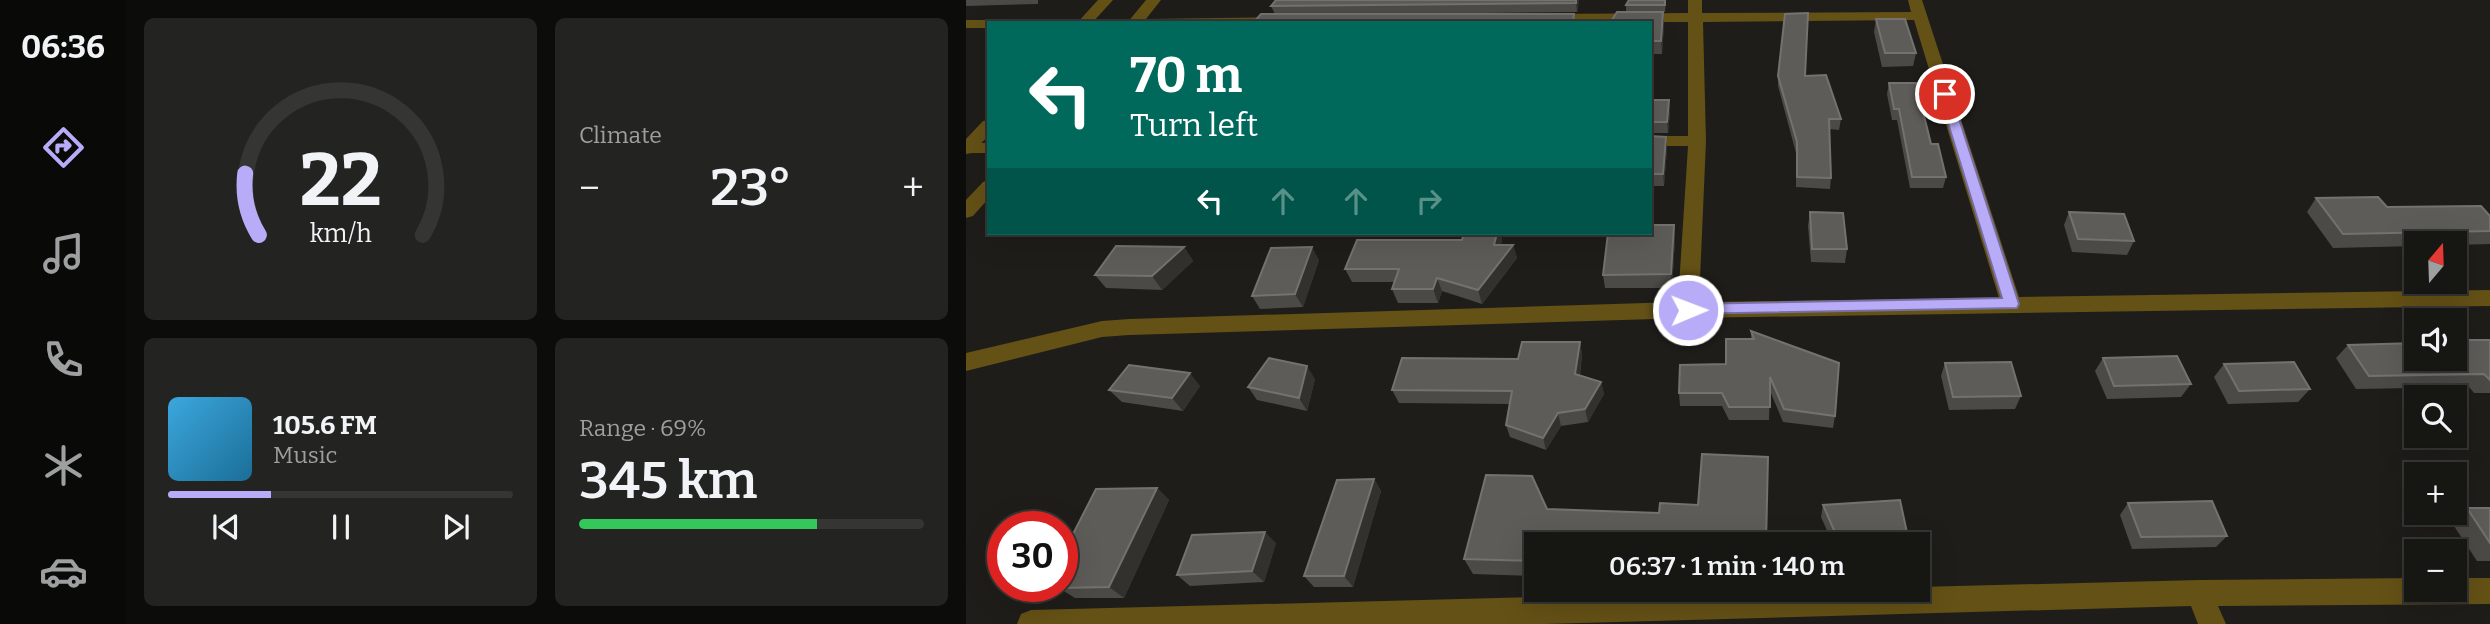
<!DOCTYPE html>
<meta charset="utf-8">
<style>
body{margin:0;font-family:Bitter,serif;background:#232321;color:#f1f3f6;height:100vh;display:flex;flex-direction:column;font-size:26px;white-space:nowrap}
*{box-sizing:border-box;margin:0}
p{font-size:23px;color:#9e9fa0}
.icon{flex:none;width:38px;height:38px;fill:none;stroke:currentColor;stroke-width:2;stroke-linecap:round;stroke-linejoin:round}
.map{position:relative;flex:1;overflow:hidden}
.sheet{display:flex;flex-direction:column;gap:18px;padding:18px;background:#0c0c0a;width:840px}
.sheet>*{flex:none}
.top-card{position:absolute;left:21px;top:21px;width:665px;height:214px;border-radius:0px;box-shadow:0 7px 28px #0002,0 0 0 2px #353533;background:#00695c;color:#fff;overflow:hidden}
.needle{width:46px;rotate:19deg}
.fabs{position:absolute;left:1438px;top:231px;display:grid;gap:14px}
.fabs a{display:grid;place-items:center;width:63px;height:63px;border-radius:0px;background:#161613;box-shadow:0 7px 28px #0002,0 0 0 2px #353533;font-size:35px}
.speed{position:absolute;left:21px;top:511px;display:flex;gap:14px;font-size:35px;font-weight:700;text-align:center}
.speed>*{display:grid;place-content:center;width:91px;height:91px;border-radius:50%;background:#161613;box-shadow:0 7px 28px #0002,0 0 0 2px #353533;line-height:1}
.speed .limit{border:10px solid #d22;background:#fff;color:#111}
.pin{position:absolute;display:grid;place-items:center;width:60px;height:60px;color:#fff;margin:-30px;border:4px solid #fff;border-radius:50%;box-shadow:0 2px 7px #0007}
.me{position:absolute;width:77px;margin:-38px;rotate:89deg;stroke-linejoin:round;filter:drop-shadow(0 0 5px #0008)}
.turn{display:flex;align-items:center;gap:24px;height:147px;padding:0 28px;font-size:32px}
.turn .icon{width:91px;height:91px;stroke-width:2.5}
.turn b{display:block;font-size:49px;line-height:60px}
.lanes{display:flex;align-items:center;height:66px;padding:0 28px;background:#0003;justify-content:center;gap:35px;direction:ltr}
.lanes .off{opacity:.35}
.big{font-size:52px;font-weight:600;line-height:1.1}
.sheet .card{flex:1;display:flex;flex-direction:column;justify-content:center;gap:10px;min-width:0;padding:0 24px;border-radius:10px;background:#232321}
.sheet .dial{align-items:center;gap:0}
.dial svg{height:182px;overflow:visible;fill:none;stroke:#353533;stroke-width:7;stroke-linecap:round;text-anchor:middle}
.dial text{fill:#f1f3f6;stroke:none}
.song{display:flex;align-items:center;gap:21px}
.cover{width:84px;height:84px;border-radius:10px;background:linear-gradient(135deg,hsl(200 70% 55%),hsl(200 70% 35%))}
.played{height:7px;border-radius:4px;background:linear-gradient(90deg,#b8abf7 30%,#353533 30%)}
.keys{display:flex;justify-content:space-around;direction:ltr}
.heat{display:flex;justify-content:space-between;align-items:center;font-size:38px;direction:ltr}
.charge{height:10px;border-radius:5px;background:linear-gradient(90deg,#34c759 69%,#353533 0)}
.sheet .tiles{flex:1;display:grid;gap:18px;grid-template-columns:repeat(2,1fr)}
.trip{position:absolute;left:558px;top:532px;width:406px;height:70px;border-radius:0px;background:#161613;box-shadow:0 7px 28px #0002,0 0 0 2px #353533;font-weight:600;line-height:70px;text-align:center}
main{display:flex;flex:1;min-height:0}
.menu{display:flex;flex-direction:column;width:126px;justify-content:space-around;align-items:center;background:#090908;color:#9e9fa0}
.menu .icon{width:49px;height:49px}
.menu .current{color:#b8abf7}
.menu b{font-size:32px;color:#f1f3f6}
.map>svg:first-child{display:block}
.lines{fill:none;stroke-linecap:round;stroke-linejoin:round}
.minor{fill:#645116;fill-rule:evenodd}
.tertiary{fill:#645116;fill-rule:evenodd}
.wall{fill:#4c4a46}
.shaded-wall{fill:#32312d}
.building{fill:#5d5c58;stroke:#74726f;stroke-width:2}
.route{fill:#b8abf7;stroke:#786fa1;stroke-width:2}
</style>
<main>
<nav class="menu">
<b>06:36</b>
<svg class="icon current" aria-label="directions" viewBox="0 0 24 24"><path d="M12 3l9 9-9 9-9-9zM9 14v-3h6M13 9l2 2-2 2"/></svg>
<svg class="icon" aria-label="music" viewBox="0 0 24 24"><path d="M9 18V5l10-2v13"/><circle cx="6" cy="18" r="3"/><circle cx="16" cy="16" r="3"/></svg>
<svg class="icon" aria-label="phone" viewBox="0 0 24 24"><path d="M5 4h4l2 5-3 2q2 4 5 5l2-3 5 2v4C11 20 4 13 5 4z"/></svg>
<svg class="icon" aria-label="climate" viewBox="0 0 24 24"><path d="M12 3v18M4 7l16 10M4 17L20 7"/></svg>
<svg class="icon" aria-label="car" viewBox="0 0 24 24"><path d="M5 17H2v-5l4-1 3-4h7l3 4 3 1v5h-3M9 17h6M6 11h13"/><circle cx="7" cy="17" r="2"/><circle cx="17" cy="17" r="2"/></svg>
</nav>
<section class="sheet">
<div class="tiles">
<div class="card dial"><svg viewBox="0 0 100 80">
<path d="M14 69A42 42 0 1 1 86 69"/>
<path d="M14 69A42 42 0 0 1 8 42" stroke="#b8abf7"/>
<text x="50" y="56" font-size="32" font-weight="700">22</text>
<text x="50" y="72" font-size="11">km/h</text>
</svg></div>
<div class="card"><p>Climate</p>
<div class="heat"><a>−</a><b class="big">23°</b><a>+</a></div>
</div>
<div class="card">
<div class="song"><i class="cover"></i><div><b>105.6 FM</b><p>Music</p></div></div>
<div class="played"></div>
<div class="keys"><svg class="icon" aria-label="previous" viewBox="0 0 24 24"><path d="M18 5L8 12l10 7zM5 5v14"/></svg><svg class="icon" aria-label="pause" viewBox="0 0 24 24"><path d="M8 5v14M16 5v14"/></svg><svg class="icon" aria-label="next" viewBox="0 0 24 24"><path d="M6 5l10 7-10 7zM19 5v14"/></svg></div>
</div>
<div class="card"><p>Range · 69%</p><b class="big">345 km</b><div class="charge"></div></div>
</div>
</section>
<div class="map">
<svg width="1524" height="624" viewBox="0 0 1524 624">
<rect width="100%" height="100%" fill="#1e1d19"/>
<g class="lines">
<g class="minor">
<polygon points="180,0 195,0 180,19 315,17 322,21 161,23"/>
<path d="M722,0H736V13L945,12L942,0H956L1053,297L1524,290V306L722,318L163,335L136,337L0,371V353L136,321L163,319L712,302L722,146H684V136H722V22H582L575,18L582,14L722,13ZM948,20L1033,298L733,302L740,141L737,22Z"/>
<polygon points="0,20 23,20 29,23 23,23 23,28 0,28"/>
<rect x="0" y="143" width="23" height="10"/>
<polygon points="23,180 23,198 7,216 0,218 0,200 17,182"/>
<polygon points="1451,578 1451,590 1489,590 1489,578 1524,578 1524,604 1252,606 1260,624 1232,624 1225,606 579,624 51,624 55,614 65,610 847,590 952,590 952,587 1233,580"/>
</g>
<g class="tertiary">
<polygon points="132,0 147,0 126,23 111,23"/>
<polygon points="23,120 23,135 6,153 0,154 0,139 17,121"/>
</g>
</g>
<g class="wall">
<polygon points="0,0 72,0 72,4 0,6"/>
<polygon points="310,0 613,0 611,12 433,14 608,14 609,23 287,23 309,14 305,6"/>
<polygon points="663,0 700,0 699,12 685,12 697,12 698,25 696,54 684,54 684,23 660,12 660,5"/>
<polygon points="910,19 950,53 947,66 916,67 908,32"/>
<polygon points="812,76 839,76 875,119 873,130 863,129 865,178 864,189 830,187 830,153 812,86"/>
<polygon points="923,83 965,144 980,177 977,188 944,188 931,120 926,120 921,94"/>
<polygon points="684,100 704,112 702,133 684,133"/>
<polygon points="684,136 701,149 698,186 684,186"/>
<polygon points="1350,198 1421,207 1524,216 1524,244 1489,245 1489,243 1451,243 1451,246 1367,248 1341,212"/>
<polygon points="844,212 881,249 879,263 845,262 842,226"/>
<polygon points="1103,212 1168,241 1161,255 1106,252 1098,225"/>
<polygon points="708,225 709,239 706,288 639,288 637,275"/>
<polygon points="536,239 535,245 547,245 551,258 516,304 476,291 472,303 432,303 426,289 428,282 386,282 379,269 496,240"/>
<polygon points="218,247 227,261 196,290 140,288 129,275"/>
<polygon points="353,260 337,307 294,309 286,296"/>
<polygon points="785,331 869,416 867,428 817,422 804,391 803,420 763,420 756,406 714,406 713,393 760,364 785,339"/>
<polygon points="1492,340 1524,340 1524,393 1508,393 1503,387 1390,389 1370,358 1382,345 1489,343"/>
<polygon points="614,342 616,355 614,375 635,382 638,394 622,422 595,426 580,450 544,437 540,425 544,404 433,403 426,390 552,359"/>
<polygon points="1137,358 1225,384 1215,397 1141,399 1129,371"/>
<polygon points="979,363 1055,396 1049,409 983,410 975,376"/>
<polygon points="1258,364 1344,389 1332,402 1262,404 1248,377"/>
<polygon points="349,379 341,411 291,400 282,387"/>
<polygon points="234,386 217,411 156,402 143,390"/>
<polygon points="408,479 415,491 387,587 348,587 338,576"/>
<polygon points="191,488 203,500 158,598 109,598 93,588 96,586 96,534 107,534"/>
<polygon points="1162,503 1261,536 1250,547 1166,549 1154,515"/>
<polygon points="857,505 943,542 942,544 867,544 855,517"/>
<polygon points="1501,508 1524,508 1524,561 1511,561 1484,520"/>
<polygon points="581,509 800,544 570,544 570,576 507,574 498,559"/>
<polygon points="310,543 298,582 224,586 211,575"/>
</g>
<g class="shaded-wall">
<polygon points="610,0 613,0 611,12 610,3"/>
<polygon points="697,12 698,25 696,54 695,41"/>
<polygon points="703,100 704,112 702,133 701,122"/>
<polygon points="700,137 701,149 698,186 697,174"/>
<polygon points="708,225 709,239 706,288 705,274"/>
<polygon points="531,233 535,233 536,239 532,258 528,245"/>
<polygon points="547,245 551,258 516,304 512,290"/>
<polygon points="218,247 227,261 196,290 186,276"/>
<polygon points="346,247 353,260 337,307 329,294"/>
<polygon points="471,278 476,291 472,303 467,289"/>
<polygon points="614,342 616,355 612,386 609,374"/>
<polygon points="341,366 349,379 341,411 333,398"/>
<polygon points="224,373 234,386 217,411 206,398"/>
<polygon points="635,382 638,394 622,422 619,409"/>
<polygon points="592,413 595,426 580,450 577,438"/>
<polygon points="408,479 415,491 387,587 378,576"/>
<polygon points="191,488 203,500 158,598 143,587"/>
<polygon points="299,532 310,543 298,582 286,571"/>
</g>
<g class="building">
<polygon points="310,0 610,0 610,3 305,6"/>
<polygon points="663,0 699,0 699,5 660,5"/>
<polygon points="651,12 697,12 695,41 684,41 684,23 644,23"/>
<polygon points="842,13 839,76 860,75 875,119 863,119 865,178 831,177 831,142 812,76 819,14"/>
<polygon points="295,14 608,14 607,23 287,23"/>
<polygon points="910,19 939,19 950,53 919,53"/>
<polygon points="923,83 950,83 965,144 972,144 980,177 946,177 933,109 928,109"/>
<polygon points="684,100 703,100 701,122 684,122"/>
<polygon points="684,136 700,137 697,174 684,174"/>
<polygon points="1412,197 1421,207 1515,206 1524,216 1524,231 1377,234 1350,198"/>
<polygon points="844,212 877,213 881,249 846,249"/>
<polygon points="1103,212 1158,214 1168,241 1112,239"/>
<polygon points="684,225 708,225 705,274 637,275 642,233 684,233"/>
<polygon points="498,233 531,233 528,245 547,245 512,290 471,278 467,289 426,289 433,269 379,269 391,240 496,240"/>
<polygon points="150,246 218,247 186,276 129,275"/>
<polygon points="346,247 329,294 286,296 305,248"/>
<polygon points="785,331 873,363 869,416 818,409 804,377 804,407 763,407 756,393 713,393 714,365 760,364 760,339 788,339"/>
<polygon points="1492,340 1524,340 1524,380 1518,374 1403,376 1382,345 1451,343 1451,359 1489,359 1489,343 1493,342"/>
<polygon points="556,342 614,342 609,374 635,382 619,409 592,413 577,438 540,425 546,391 426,390 436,358 552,359"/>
<polygon points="1211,356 1225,384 1148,386 1137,358"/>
<polygon points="303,358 341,366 333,398 282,387"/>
<polygon points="1045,362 1055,396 987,397 979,363"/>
<polygon points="1328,362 1344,389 1273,391 1258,364"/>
<polygon points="163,365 224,373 206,398 143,390"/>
<polygon points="736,454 802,457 800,544 741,544 650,540 650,544 570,544 570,561 498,559 520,475 566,476 581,509 693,513 694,503 732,505"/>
<polygon points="408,479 378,576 338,576 371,480"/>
<polygon points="191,488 143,587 93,588 94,586 96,586 96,574 98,566 96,566 96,534 107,534 130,489"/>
<polygon points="934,500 943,542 906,544 874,544 857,505"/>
<polygon points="1246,501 1261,536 1175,537 1162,503"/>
<polygon points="1501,508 1524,508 1524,543"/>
<polygon points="299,532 286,571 211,575 226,535"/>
<polygon points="37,562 37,570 30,570"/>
</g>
<polygon class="route" points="979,91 985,94 1053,304 1051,308 716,314 714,310 722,304 1036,298 973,94"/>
</svg>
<div class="fabs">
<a><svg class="needle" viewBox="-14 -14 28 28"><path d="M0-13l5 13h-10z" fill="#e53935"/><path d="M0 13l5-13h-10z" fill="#9e9fa0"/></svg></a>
<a><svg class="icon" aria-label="sound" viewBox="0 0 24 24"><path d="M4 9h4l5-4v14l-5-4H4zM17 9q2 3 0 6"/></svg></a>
<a><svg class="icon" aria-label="search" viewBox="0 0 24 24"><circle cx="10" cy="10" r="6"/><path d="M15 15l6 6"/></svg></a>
<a>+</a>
<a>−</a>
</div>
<div class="speed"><div class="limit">30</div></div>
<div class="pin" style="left:979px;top:94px;background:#d93025"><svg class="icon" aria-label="arrive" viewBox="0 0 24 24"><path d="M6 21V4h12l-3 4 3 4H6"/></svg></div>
<svg class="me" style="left:722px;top:310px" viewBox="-20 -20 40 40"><circle r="17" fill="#b8abf7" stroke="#fff" stroke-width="3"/><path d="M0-11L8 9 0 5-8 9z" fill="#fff"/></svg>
<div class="trip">06:37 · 1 min · 140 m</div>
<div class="top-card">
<div class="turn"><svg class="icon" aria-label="left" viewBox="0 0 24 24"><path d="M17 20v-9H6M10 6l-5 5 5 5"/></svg><div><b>70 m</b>Turn left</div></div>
<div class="lanes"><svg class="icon" aria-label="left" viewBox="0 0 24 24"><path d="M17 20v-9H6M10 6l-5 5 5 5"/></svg><svg class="icon off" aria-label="ahead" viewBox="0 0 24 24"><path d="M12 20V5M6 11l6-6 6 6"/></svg><svg class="icon off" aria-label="ahead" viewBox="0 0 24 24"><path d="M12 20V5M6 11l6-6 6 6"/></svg><svg class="icon off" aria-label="right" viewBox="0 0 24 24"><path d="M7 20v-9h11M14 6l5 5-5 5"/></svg></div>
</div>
</div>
</main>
